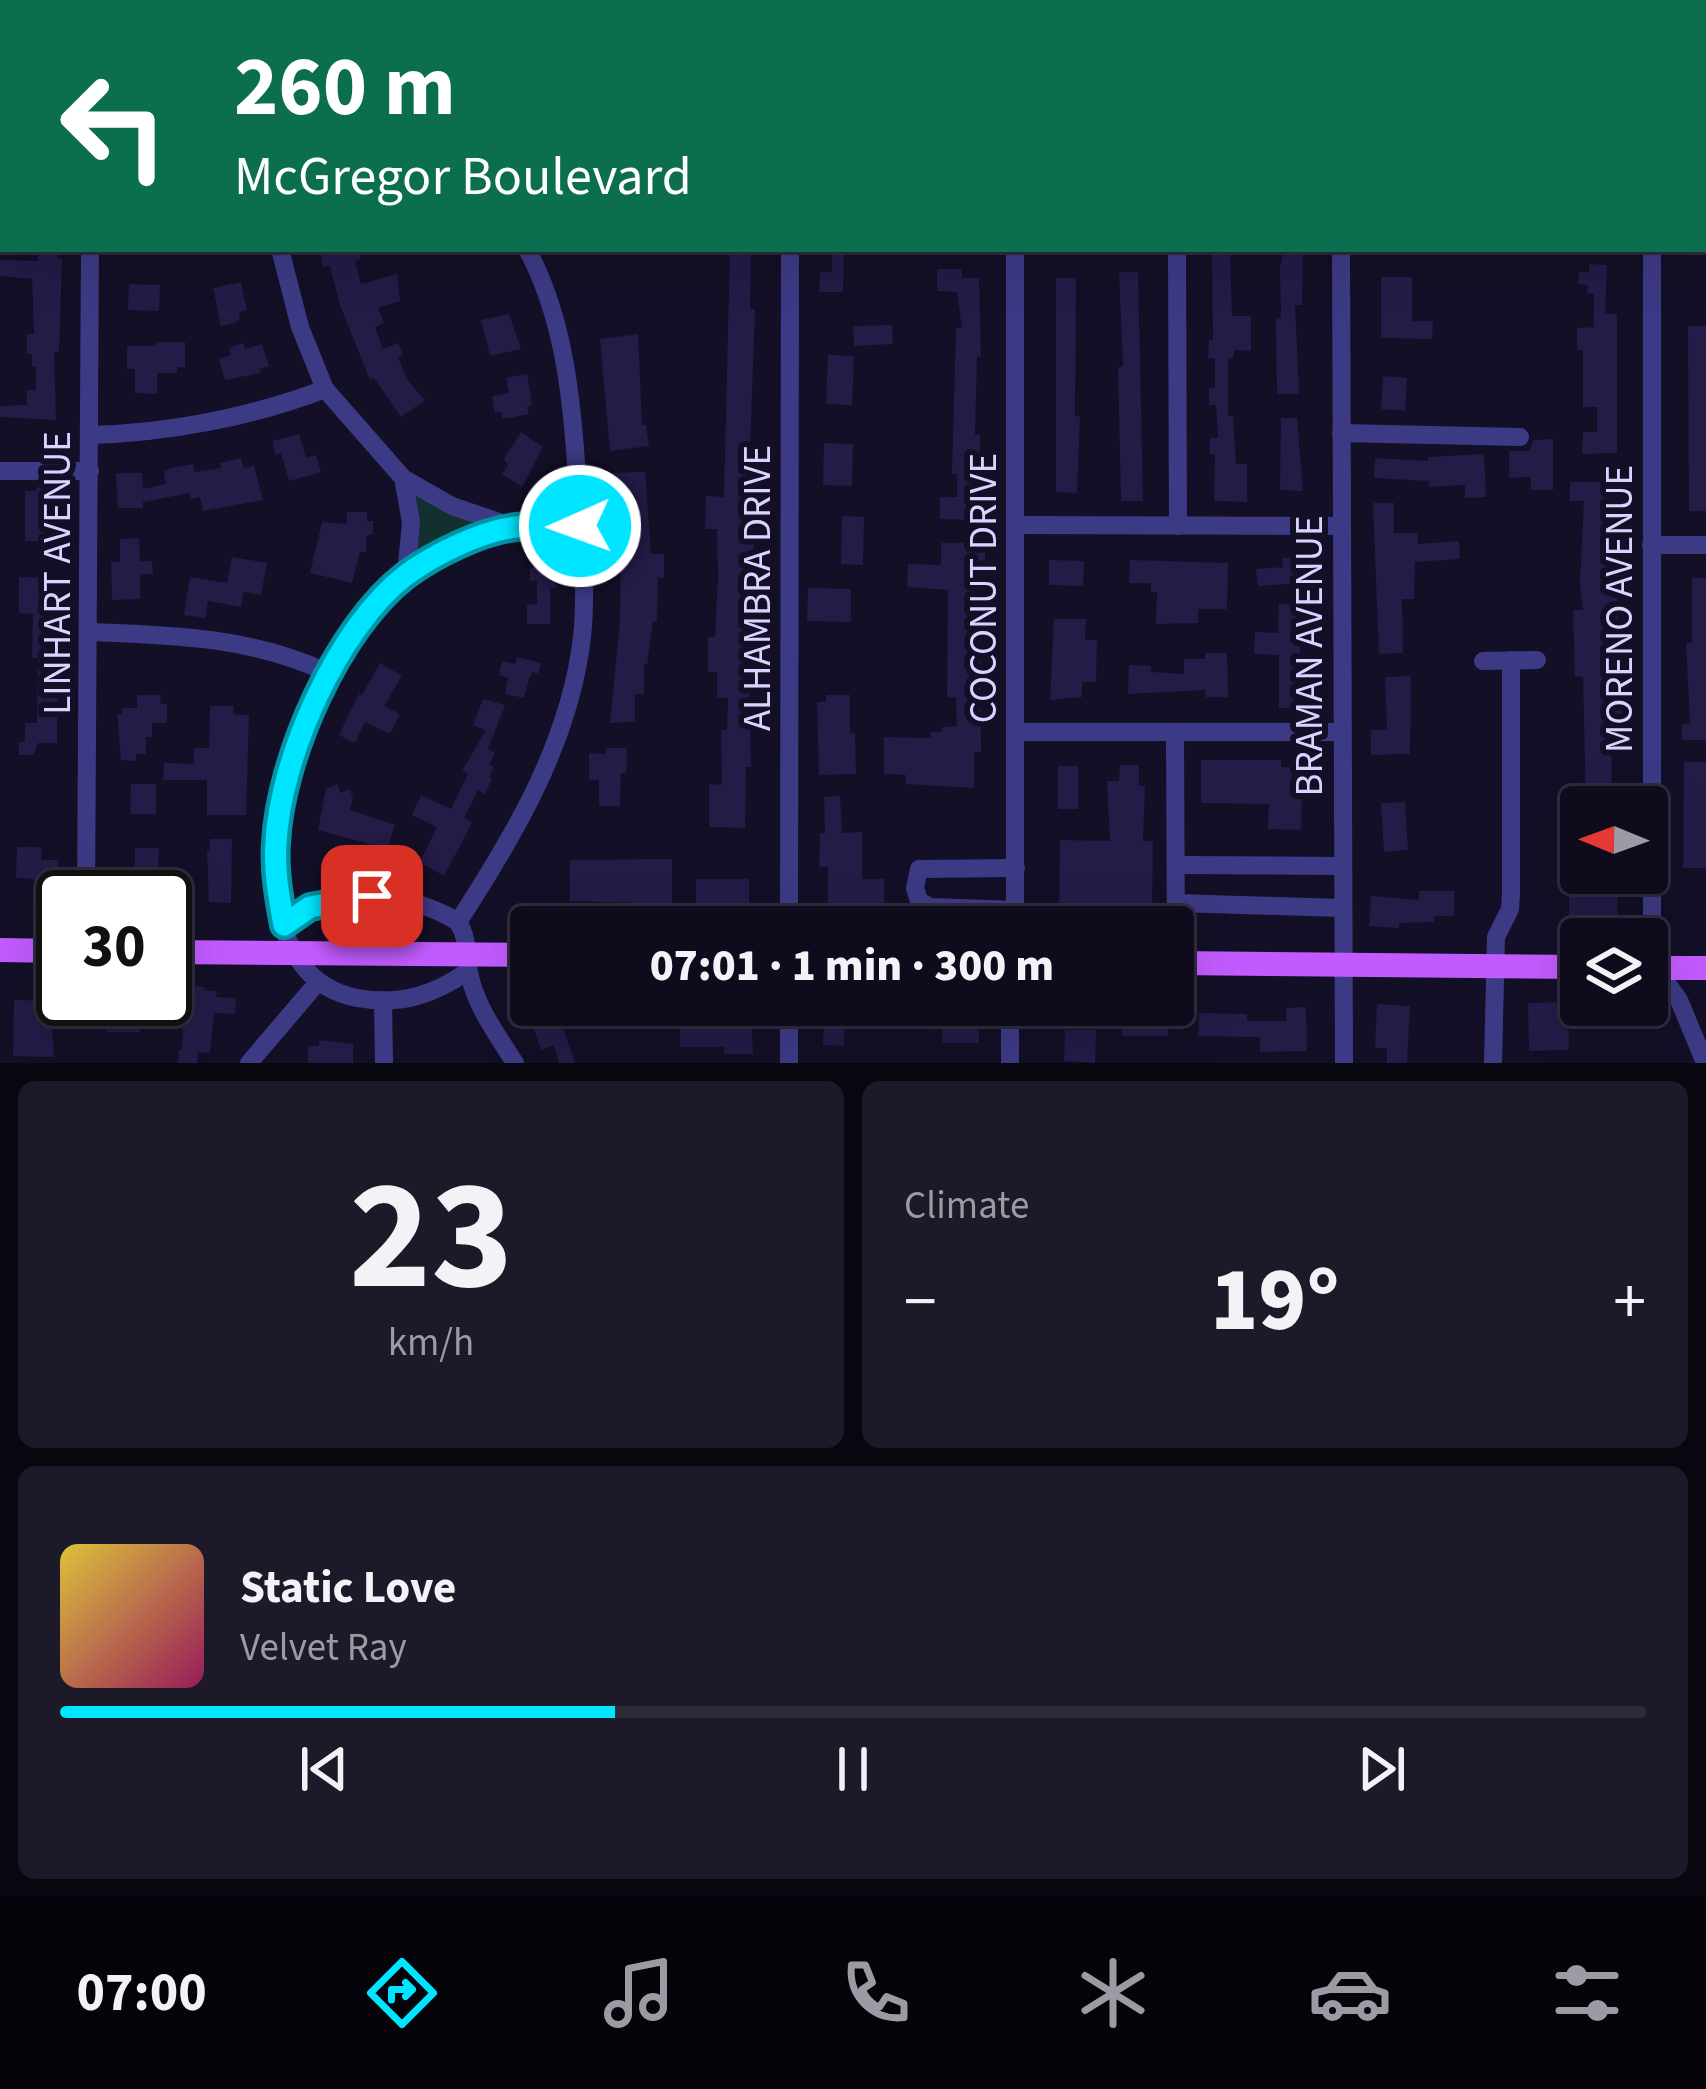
<!DOCTYPE html>
<meta charset="utf-8">
<style>
body{margin:0;font-family:"Source Sans 3",sans-serif;background:#1c1929;color:#f1f3f6;height:100vh;display:flex;flex-direction:column;font-size:45px;white-space:nowrap}
*{box-sizing:border-box;margin:0}
p{font-size:39px;color:#9b9ba3}
.icon{flex:none;width:66px;height:66px;fill:none;stroke:currentColor;stroke-width:2;stroke-linecap:round;stroke-linejoin:round}
.map{position:relative;height:1063px;overflow:hidden}
.panel{display:flex;flex-direction:column;gap:18px;padding:18px;background:#08060f;flex:1}
.panel>*{flex:none}
.guide{position:absolute;left:0px;top:0px;width:1707px;height:252px;box-shadow:0 12px 48px #0002,0 0 0 3px #2e2b3b;background:#0b6e4f;color:#fff;overflow:hidden}
.needle{width:78px;rotate:271deg}
.buttons{position:absolute;left:1560px;top:786px;display:grid;gap:24px}
.buttons a{display:grid;place-items:center;width:108px;height:108px;border-radius:12px;background:#0e0b1c;box-shadow:0 12px 48px #0002,0 0 0 3px #2e2b3b;font-size:60px}
.speed{position:absolute;left:36px;top:870px;display:flex;gap:24px;font-size:60px;font-weight:700;text-align:center}
.speed>*{display:grid;place-content:center;width:156px;height:156px;border-radius:50%;background:#0e0b1c;box-shadow:0 12px 48px #0002,0 0 0 3px #2e2b3b;line-height:1}
.speed .limit{border:6px solid #111;border-radius:18px;background:#fff;color:#111}
.pin{position:absolute;display:grid;place-items:center;width:102px;height:102px;color:#fff;margin:-51px;border-radius:24px;box-shadow:0 6px 18px #0006}
.me{position:absolute;width:132px;margin:-66px;rotate:268deg;stroke-linejoin:round;filter:drop-shadow(0 0 9px #0008)}
.turn{display:flex;align-items:center;gap:42px;height:252px;padding:0 36px;font-size:54px}
.turn .icon{width:156px;height:156px;stroke-width:2.5}
.turn b{display:block;font-size:84px;line-height:102px}
.big{font-size:90px;font-weight:800;line-height:1.1}
.panel .tile{flex:1;display:flex;flex-direction:column;justify-content:center;gap:18px;min-width:0;padding:0 42px;border-radius:18px;background:#1c1929}
.panel .dial{align-items:center;gap:0}
.dial b{font-size:156px;line-height:1}
.song{display:flex;align-items:center;gap:36px}
.cover{width:144px;height:144px;border-radius:18px;background:linear-gradient(135deg,hsl(50 70% 55%),hsl(330 70% 35%))}
.played{height:12px;border-radius:6px;background:linear-gradient(90deg,#00e5ff 35%,#2e2b3b 35%)}
.keys{display:flex;justify-content:space-around;direction:ltr}
.heat{display:flex;justify-content:space-between;align-items:center;font-size:66px;direction:ltr}
.panel .tiles{flex:1;display:grid;gap:18px;grid-template-columns:1fr 1fr}
.tile:last-child{grid-column:span 2}
.trip{position:absolute;left:510px;top:906px;width:684px;height:120px;border-radius:12px;background:#0e0b1c;box-shadow:0 12px 48px #0002,0 0 0 3px #2e2b3b;font-weight:800;line-height:120px;text-align:center}
.dock{display:flex;height:192px;justify-content:space-around;align-items:center;background:#06040b;color:#9b9ba3}
.dock .icon{width:84px;height:84px}
.dock .on{color:#00e5ff}
.dock b{font-size:54px;color:#f1f3f6}
.map>svg:first-child{display:block}
.green{fill:#12302f}
.building{fill:#241b47}
.lines{fill:none;stroke-linecap:round;stroke-linejoin:round}
.minor{stroke:#3d3a85;stroke-width:18}
.major{stroke:#c25bff;stroke-width:24}
.route-casing{stroke:#0095a6;stroke-width:30}
.route{stroke:#00e5ff;stroke-width:21}
.labels{text-anchor:middle;stroke-width:12;stroke-linejoin:round;paint-order:stroke}
.street-label{font-size:39px;fill:#d9d4ff;stroke:#130f26}
</style>
<div class="map">
<svg width="1706" height="1063" viewBox="0 0 1706 1063">
<rect width="100%" height="100%" fill="#130f26"/>
<polygon class="green" points="403,478 499,524 406,575"/>
<g class="building">
<polygon points="38,249 59,249 58,259 62,259 59,352 54,352 56,420 0,417 0,406 27,405 27,390 36,390 36,367 32,367 32,354 27,354 27,334 34,334 32,279 0,276 0,260 38,261"/>
<polygon points="320,249 358,249 361,260 355,261 361,284 397,274 400,301 378,308 384,323 375,327 383,349 398,343 403,355 398,357 408,381 425,400 401,417 374,378 370,380 340,305 330,266 323,268"/>
<polygon points="730,249 751,249 750,309 755,309 750,448 755,498 753,578 747,578 744,636 755,636 756,672 749,672 751,767 746,767 745,828 709,827 709,784 722,785 721,730 727,730 728,698 717,698 717,672 708,672 708,637 715,637 718,578 717,529 705,529 706,496 724,497"/>
<polygon points="832,249 844,249 843,292 819,292 820,272 832,272"/>
<polygon points="1212,249 1230,249 1232,316 1251,316 1251,351 1234,350 1233,358 1228,358 1228,416 1233,416 1236,464 1247,464 1247,502 1214,501 1215,454 1210,454 1210,438 1218,438 1216,405 1209,405 1209,388 1215,388 1215,358 1208,358 1209,340 1213,340"/>
<polygon points="1288,249 1303,249 1302,305 1295,305 1299,394 1277,394 1276,318 1281,318 1280,268 1283,253"/>
<polygon points="1589,264 1607,265 1605,314 1617,314 1617,453 1582,454 1583,432 1597,432 1597,407 1583,407 1583,350 1577,350 1577,328 1594,327 1594,294 1587,293 1588,285 1578,284 1579,272 1589,272"/>
<polygon points="937,269 962,269 962,278 979,278 981,357 977,357 975,435 980,435 981,520 940,519 940,497 957,497 957,474 952,474 956,328 962,328 957,292 937,291"/>
<polygon points="1119,272 1138,272 1143,501 1121,501 1118,367 1123,367"/>
<polygon points="1381,277 1412,277 1412,321 1433,321 1432,339 1381,338"/>
<polygon points="1056,278 1076,278 1075,416 1080,417 1077,493 1056,492"/>
<polygon points="241,282 247,310 239,312 240,319 235,323 221,326 213,288"/>
<polygon points="129,284 160,285 159,311 128,310"/>
<polygon points="509,314 521,349 490,356 481,320"/>
<polygon points="892,325 893,344 854,346 853,326"/>
<polygon points="1688,326 1706,326 1706,511 1689,511"/>
<polygon points="638,334 642,425 646,425 649,446 610,451 600,339"/>
<polygon points="156,342 185,342 185,367 177,367 177,373 157,373 157,394 135,393 135,369 127,369 127,346 156,346"/>
<polygon points="244,343 245,349 262,344 269,366 260,369 261,373 225,380 219,359 231,355 229,348"/>
<polygon points="828,355 854,356 852,405 826,404"/>
<polygon points="527,374 532,405 527,406 529,414 502,419 501,412 495,413 492,396 509,393 506,378"/>
<polygon points="1383,376 1407,378 1405,411 1381,409"/>
<polygon points="1281,418 1297,418 1303,491 1280,490"/>
<polygon points="521,432 543,447 522,487 502,474 508,466 504,459"/>
<polygon points="299,434 306,458 316,455 321,472 289,481 281,453 276,455 272,441"/>
<polygon points="1553,439 1553,490 1531,490 1531,477 1509,478 1509,451 1530,451 1533,440"/>
<polygon points="824,443 853,444 852,486 823,485"/>
<polygon points="1484,454 1486,497 1465,498 1465,485 1429,487 1429,481 1374,478 1375,458 1428,461 1428,457"/>
<polygon points="241,458 244,468 254,466 263,500 203,511 200,497 191,499 190,493 143,502 143,508 118,508 116,473 142,473 143,489 166,484 164,472 171,468 193,464 195,472 221,468 220,463"/>
<polygon points="645,472 651,554 664,554 664,578 658,578 657,622 653,621 647,665 644,664 644,694 635,694 635,722 610,723 620,621 621,542 617,542 613,473"/>
<polygon points="1570,482 1616,482 1618,553 1607,552 1606,593 1617,593 1620,668 1604,668 1604,710 1623,710 1623,723 1612,723 1611,807 1586,807 1583,677 1575,676 1573,610 1583,610 1580,582 1584,501 1570,501"/>
<polygon points="37,487 53,487 53,495 66,495 66,512 57,512 57,541 25,541 25,491 37,491"/>
<polygon points="1373,503 1394,503 1394,533 1418,533 1418,544 1459,541 1460,559 1415,562 1414,599 1402,599 1403,653 1379,654"/>
<polygon points="347,512 367,512 367,521 373,521 373,534 366,536 366,552 360,552 352,583 310,573 322,522 347,524"/>
<polygon points="842,516 864,517 863,565 841,564"/>
<polygon points="139,538 140,561 152,561 153,574 140,574 140,599 112,600 111,562 120,562 120,539"/>
<polygon points="941,543 985,543 985,590 980,590 981,752 974,752 974,788 906,784 906,775 884,774 884,737 931,738 931,732 942,732 942,727 957,726 956,697 947,697 948,590 907,587 908,564 941,565"/>
<polygon points="232,557 267,563 261,595 244,592 241,607 208,601 205,618 184,615 190,577 227,583"/>
<polygon points="1301,557 1302,583 1258,586 1256,569 1283,567 1282,558"/>
<polygon points="1049,560 1084,561 1083,586 1049,585"/>
<polygon points="1130,560 1228,563 1227,609 1198,609 1198,623 1156,624 1157,592 1151,592 1151,583 1129,583"/>
<polygon points="542,564 556,567 556,588 550,588 550,624 527,624 527,605 537,604 537,580 530,581 530,568 542,567"/>
<polygon points="19,577 53,578 53,673 63,673 63,694 59,694 57,705 57,743 38,743 34,755 19,755 19,742 25,742 25,723 37,723 38,658 32,658 33,614 19,613"/>
<polygon points="1692,578 1706,578 1706,740 1682,740 1682,724 1690,724 1686,643 1692,643"/>
<polygon points="808,588 851,589 851,622 807,621"/>
<polygon points="1279,604 1301,605 1299,708 1279,708 1279,655 1254,654 1255,632 1278,633"/>
<polygon points="1054,619 1086,619 1085,640 1097,640 1096,682 1082,682 1082,697 1050,700"/>
<polygon points="1205,653 1227,653 1228,697 1205,697 1205,690 1128,694 1129,665 1151,666 1151,672 1184,674 1184,659 1205,659"/>
<polygon points="517,657 541,663 538,674 533,672 529,679 524,698 505,694 508,678 499,675 502,661 515,664"/>
<polygon points="380,663 402,676 384,706 400,714 390,734 365,722 355,743 339,735 359,694 362,695"/>
<polygon points="1411,676 1410,754 1371,755 1371,730 1387,730 1385,677"/>
<polygon points="137,695 161,695 160,704 167,704 167,723 152,723 152,737 146,737 146,754 136,754 136,761 121,760 117,714 122,714 122,708 137,708"/>
<polygon points="826,695 850,695 850,733 855,733 856,774 819,775 817,702 826,702"/>
<polygon points="483,699 505,705 488,749 495,753 489,765 494,767 489,777 492,779 485,794 478,790 464,818 472,823 444,876 420,862 437,827 412,815 421,795 451,809 468,774 462,771 486,730 473,725"/>
<polygon points="210,706 234,706 233,714 249,715 246,815 207,815 207,780 163,780 164,763 194,764 194,748 209,748"/>
<polygon points="606,748 627,748 626,773 621,773 620,806 599,806 599,780 589,780 589,753 606,754"/>
<polygon points="1201,760 1281,760 1281,767 1303,767 1301,830 1268,829 1269,804 1201,803"/>
<polygon points="1684,762 1706,762 1706,868 1683,868"/>
<polygon points="1120,765 1139,765 1139,786 1145,786 1143,841 1153,841 1152,908 1059,908 1060,840 1110,841 1107,781 1119,781"/>
<rect x="1058" y="766" width="20" height="43"/>
<polygon points="131,784 156,784 156,814 130,814"/>
<polygon points="337,784 341,793 349,789 353,797 350,810 395,825 387,849 318,830 326,789"/>
<polygon points="840,796 842,833 862,832 862,879 884,879 884,903 864,903 864,910 828,910 828,867 819,867 820,833 825,833 824,797"/>
<polygon points="1405,802 1408,850 1384,852 1381,803"/>
<polygon points="210,839 232,839 231,903 209,902 207,851 210,851"/>
<polygon points="17,847 42,847 41,860 58,860 57,898 38,898 34,879 16,878"/>
<polygon points="135,848 159,848 156,897 124,897 124,872 135,872"/>
<polygon points="672,859 672,904 570,901 570,860"/>
<polygon points="696,879 749,879 749,907 696,906"/>
<polygon points="1419,891 1454,891 1454,916 1434,916 1434,922 1399,923 1399,928 1369,926 1371,896 1419,900"/>
<polygon points="1569,892 1618,893 1617,926 1598,926 1598,920 1569,920"/>
<polygon points="184,986 205,987 204,990 217,991 216,997 236,998 235,1014 214,1013 210,1053 198,1052 197,1063 178,1063 179,1050 182,1050"/>
<polygon points="116,999 134,1000 133,1007 141,1007 140,1032 107,1032 108,1012 115,1013"/>
<polygon points="14,1000 60,1001 60,1015 51,1014 54,1057 13,1056"/>
<polygon points="1568,1002 1569,1050 1529,1051 1528,1003"/>
<polygon points="1377,1004 1410,1006 1407,1063 1387,1063 1387,1048 1375,1048"/>
<polygon points="723,1005 751,1005 753,1054 724,1054 724,1047 680,1047 679,1011 723,1010"/>
<polygon points="824,1005 845,1005 844,1046 823,1045"/>
<polygon points="930,1005 961,1005 961,1024 979,1024 979,1043 942,1043 942,1029 931,1030"/>
<polygon points="556,1006 575,1063 559,1063 554,1045 541,1050 529,1014"/>
<polygon points="1306,1007 1307,1051 1260,1052 1260,1037 1198,1036 1199,1013 1247,1014 1247,1021 1286,1021 1286,1008"/>
<rect x="1122" y="1011" width="46" height="25"/>
<polygon points="1065,1030 1096,1030 1095,1063 1064,1061"/>
<polygon points="319,1040 353,1044 353,1063 308,1063 308,1046 319,1046"/>
</g>
<g class="lines">
<g class="minor">
<polyline points="685,0 685,3"/>
<polyline points="1340,0 1340,3"/>
<polyline points="90,3 90,0"/>
<polyline points="900,3 900,0"/>
<polyline points="1122,3 1122,0"/>
<polyline points="1657,3 1657,0"/>
<polyline points="1704,99 1706,99"/>
<polyline points="0,101 3,101"/>
<polyline points="280,249 300,327 325,389 403,478 411,522 406,575"/>
<polyline points="1015,249 1015,927"/>
<polyline points="1177,249 1178,526"/>
<polyline points="1341,249 1344,1063"/>
<polyline points="1652,249 1652,932 1656,968 1679,1000 1705,1063"/>
<polyline points="1341,433 1520,437"/>
<path d="M90,435C168,433 252,417 325,389"/>
<polyline points="0,471 90,471"/>
<polyline points="403,478 452,506 514,527"/>
<polyline points="1015,525 1340,526"/>
<polyline points="1651,545 1706,545"/>
<path d="M90,632C171,635 251,637 326,672"/>
<polyline points="1483,661 1537,660"/>
<polyline points="1016,732 1341,732"/>
<polyline points="1175,733 1176,963"/>
<polyline points="1177,865 1341,866"/>
<polyline points="86,897 90,249"/>
<polyline points="1177,903 1341,908"/>
<polyline points="1016,910 930,907 919,901 915,888 919,869 1016,868"/>
<polyline points="1016,921 1176,921"/>
<path d="M284,925C330,884 409,891 458,922"/>
<polyline points="789,927 790,249"/>
<path d="M468,971C434,995 399,1006 357,998C260,979 268,847 288,773C295,750 306,728 314,705C319,694 321,682 327,671C345,639 378,595 409,574C438,554 481,531 517,527C538,525 559,526 580,526"/>
<polyline points="383,1000 384,1063"/>
<polyline points="249,1063 318,982"/>
<path d="M515,1063C498,1036 477,1008 470,977C465,956 470,942 458,922C514,836 570,742 582,637C588,579 580,521 576,463C571,390 562,314 527,249"/>
<polyline points="789,1063 789,1005"/>
<polyline points="1010,1063 1010,1005"/>
<polyline points="1493,1063 1496,937 1510,909 1511,893 1511,660"/>
</g>
<g class="major">
<polyline points="0,950 63,951"/>
<polyline points="165,952 531,955"/>
<polyline points="1173,963 1581,967"/>
<polyline points="1647,968 1706,968"/>
</g>
</g>
<g class="lines">
<g class="route-casing">
<path id="route" d="M372,896L310,907L284,925C279,898 274,871 276,843C280,758 338,627 406,575C435,554 481,531 516,527C537,525 559,526 580,526"/>
</g>
<use href="#route" class="route"/>
</g>
<g class="labels">
<g class="street-label">
<text transform="translate(56 573) rotate(-90)" y="14">LINHART AVENUE</text>
<text transform="translate(756 588) rotate(-90)" y="14">ALHAMBRA DRIVE</text>
<text transform="translate(982 588) rotate(-90)" y="14">COCONUT DRIVE</text>
<text transform="translate(1618 609) rotate(-90)" y="14">MORENO AVENUE</text>
<text transform="translate(1308 656) rotate(-90)" y="14">BRAMAN AVENUE</text>
</g>
</g>
</svg>
<div class="buttons">
<a><svg class="needle" viewBox="-14 -14 28 28"><path d="M0-13l5 13h-10z" fill="#e53935"/><path d="M0 13l5-13h-10z" fill="#9b9ba3"/></svg></a>
<a><svg class="icon" aria-label="layers" viewBox="0 0 24 24"><path d="M12 4l9 5-9 5-9-5zM3 14l9 5 9-5"/></svg></a>
</div>
<div class="speed"><div class="limit">30</div></div>
<div class="pin" style="left:372px;top:896px;background:#d93025"><svg class="icon" aria-label="arrive" viewBox="0 0 24 24"><path d="M6 21V4h12l-3 4 3 4H6"/></svg></div>
<svg class="me" style="left:580px;top:526px" viewBox="-20 -20 40 40"><circle r="17" fill="#00e5ff" stroke="#fff" stroke-width="3"/><path d="M0-11L8 9 0 5-8 9z" fill="#fff"/></svg>
<div class="trip">07:01 · 1 min · 300 m</div>
<div class="guide">
<div class="turn"><svg class="icon" aria-label="left" viewBox="0 0 24 24"><path d="M17 20v-9H6M10 6l-5 5 5 5"/></svg><div><b>260 m</b>McGregor Boulevard</div></div>
</div>
</div>
<section class="panel">
<div class="tiles">
<div class="tile dial"><b>23</b><p>km/h</p></div>
<div class="tile"><p>Climate</p>
<div class="heat"><a>−</a><b class="big">19°</b><a>+</a></div>
</div>
<div class="tile">
<div class="song"><i class="cover"></i><div><b>Static Love</b><p>Velvet Ray</p></div></div>
<div class="played"></div>
<div class="keys"><svg class="icon" aria-label="previous" viewBox="0 0 24 24"><path d="M18 5L8 12l10 7zM5 5v14"/></svg><svg class="icon" aria-label="pause" viewBox="0 0 24 24"><path d="M8 5v14M16 5v14"/></svg><svg class="icon" aria-label="next" viewBox="0 0 24 24"><path d="M6 5l10 7-10 7zM19 5v14"/></svg></div>
</div>
</div>
</section>
<nav class="dock">
<b>07:00</b>
<svg class="icon on" aria-label="directions" viewBox="0 0 24 24"><path d="M12 3l9 9-9 9-9-9zM9 14v-3h6M13 9l2 2-2 2"/></svg>
<svg class="icon" aria-label="music" viewBox="0 0 24 24"><path d="M9 18V5l10-2v13"/><circle cx="6" cy="18" r="3"/><circle cx="16" cy="16" r="3"/></svg>
<svg class="icon" aria-label="phone" viewBox="0 0 24 24"><path d="M5 4h4l2 5-3 2q2 4 5 5l2-3 5 2v4C11 20 4 13 5 4z"/></svg>
<svg class="icon" aria-label="climate" viewBox="0 0 24 24"><path d="M12 3v18M4 7l16 10M4 17L20 7"/></svg>
<svg class="icon" aria-label="car" viewBox="0 0 24 24"><path d="M5 17H2v-5l4-1 3-4h7l3 4 3 1v5h-3M9 17h6M6 11h13"/><circle cx="7" cy="17" r="2"/><circle cx="17" cy="17" r="2"/></svg>
<svg class="icon" aria-label="filters" viewBox="0 0 24 24"><path d="M4 7h16M4 17h16"/><circle cx="9" cy="7" r="2"/><circle cx="15" cy="17" r="2"/></svg>
</nav>
